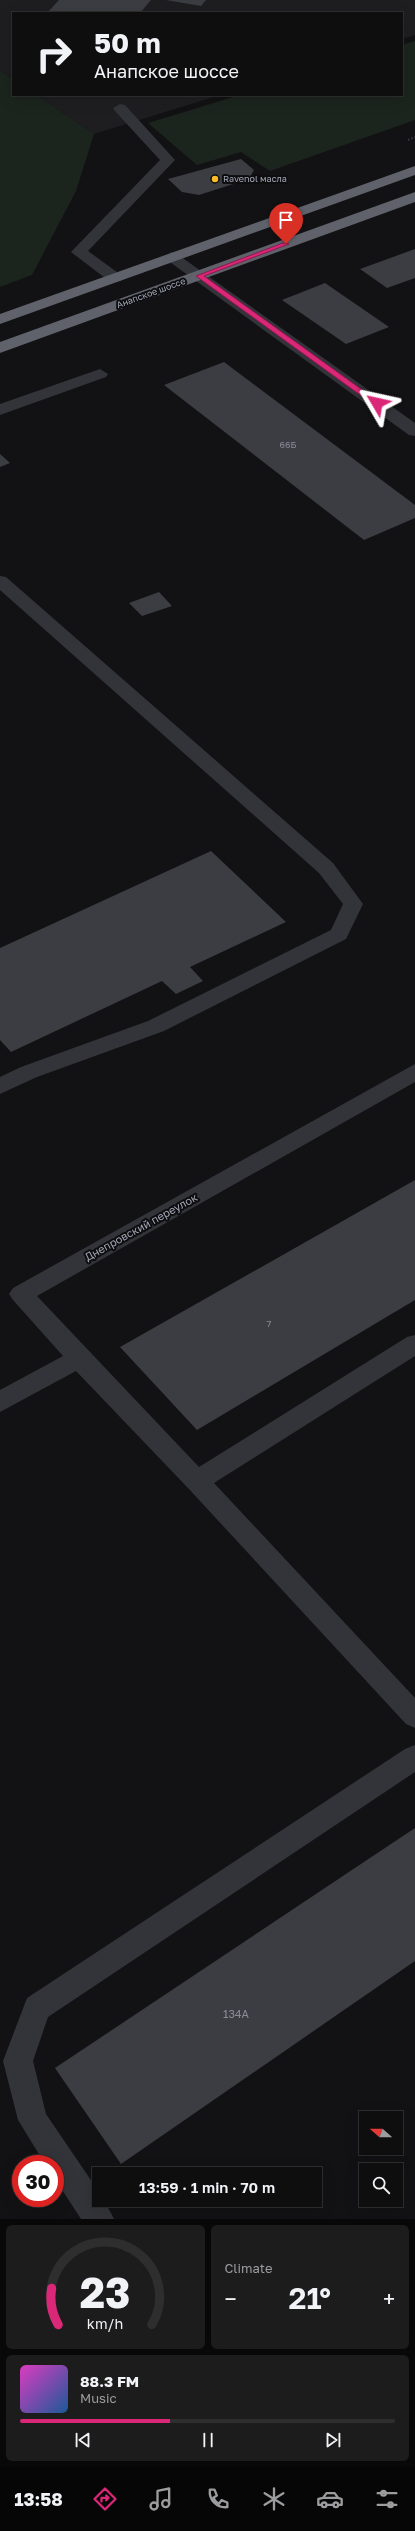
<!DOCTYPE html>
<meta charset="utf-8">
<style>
body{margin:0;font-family:"Golos Text",sans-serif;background:#1c1c1d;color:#f1f3f6;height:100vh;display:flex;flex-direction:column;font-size:15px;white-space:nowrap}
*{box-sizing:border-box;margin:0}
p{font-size:13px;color:#9b9c9e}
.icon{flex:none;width:22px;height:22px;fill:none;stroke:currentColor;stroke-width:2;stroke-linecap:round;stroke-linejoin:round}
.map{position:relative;height:2219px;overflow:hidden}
.sheet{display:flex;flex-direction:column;gap:6px;padding:6px;background:#080808;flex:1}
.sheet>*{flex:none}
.top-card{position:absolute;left:12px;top:12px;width:391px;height:84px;border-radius:0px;box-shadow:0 4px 16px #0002,0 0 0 1px #2e2e2f;background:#0e0e0f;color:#f1f3f6;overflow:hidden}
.needle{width:26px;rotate:291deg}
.controls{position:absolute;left:359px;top:2111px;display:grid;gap:8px}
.controls a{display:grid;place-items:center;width:44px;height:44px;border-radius:0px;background:#0e0e0f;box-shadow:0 4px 16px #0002,0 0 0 1px #2e2e2f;font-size:20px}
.speed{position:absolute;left:12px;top:2155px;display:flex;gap:8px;font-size:20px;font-weight:700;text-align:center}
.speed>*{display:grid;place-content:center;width:52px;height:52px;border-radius:50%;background:#0e0e0f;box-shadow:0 4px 16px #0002,0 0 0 1px #2e2e2f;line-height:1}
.speed .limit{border:6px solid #d22;background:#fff;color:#111}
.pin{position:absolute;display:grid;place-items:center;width:34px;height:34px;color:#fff;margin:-41px -17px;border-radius:50% 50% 50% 0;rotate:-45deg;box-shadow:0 0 4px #0007}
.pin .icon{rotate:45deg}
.me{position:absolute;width:44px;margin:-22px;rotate:306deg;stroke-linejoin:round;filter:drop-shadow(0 0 3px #0008)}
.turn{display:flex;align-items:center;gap:14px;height:84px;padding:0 16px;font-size:18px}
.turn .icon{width:52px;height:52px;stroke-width:2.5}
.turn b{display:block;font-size:28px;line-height:34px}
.big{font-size:30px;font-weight:600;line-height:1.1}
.sheet .card{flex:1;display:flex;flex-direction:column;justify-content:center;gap:6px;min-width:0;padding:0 14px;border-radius:6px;background:#1c1c1d}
.sheet .dial{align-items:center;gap:0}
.dial svg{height:104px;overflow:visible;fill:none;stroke:#2e2e2f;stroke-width:7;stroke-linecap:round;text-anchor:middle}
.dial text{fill:#f1f3f6;stroke:none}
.song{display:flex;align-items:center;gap:12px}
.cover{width:48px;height:48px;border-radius:6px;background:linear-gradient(135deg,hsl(310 70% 55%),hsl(210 70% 35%))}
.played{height:4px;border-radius:2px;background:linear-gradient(90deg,#db2777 40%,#2e2e2f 40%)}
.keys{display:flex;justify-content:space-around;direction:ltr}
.heat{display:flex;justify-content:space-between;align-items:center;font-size:22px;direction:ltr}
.sheet .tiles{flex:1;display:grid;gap:6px;grid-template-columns:1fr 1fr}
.card:last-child{grid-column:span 2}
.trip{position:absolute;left:92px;top:2167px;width:230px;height:40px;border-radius:0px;background:#0e0e0f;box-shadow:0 4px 16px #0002,0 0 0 1px #2e2e2f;font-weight:600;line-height:40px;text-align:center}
.dock{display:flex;height:64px;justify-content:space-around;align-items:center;background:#060606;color:#9b9c9e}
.dock .icon{width:28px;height:28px}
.dock .selected{color:#db2777}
.dock b{font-size:18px;color:#f1f3f6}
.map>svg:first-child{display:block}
.built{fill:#1e1e21}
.green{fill:#1c241e}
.building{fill:#3c3d42}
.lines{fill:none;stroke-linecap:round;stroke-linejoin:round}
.path{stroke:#393b40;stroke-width:2;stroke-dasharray:1.5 2;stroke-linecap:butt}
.minor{fill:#333439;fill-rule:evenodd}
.highway{fill:#5f626b;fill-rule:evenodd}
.route{fill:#db2777;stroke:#8e194d}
.poi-dot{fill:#fcbc23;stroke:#0d0d0f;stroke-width:1.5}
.labels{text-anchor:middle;stroke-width:4;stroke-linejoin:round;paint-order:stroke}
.far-poi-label{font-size:9px;fill:#a3a8b6;stroke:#0d0d0f;text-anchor:start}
.far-street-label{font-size:9px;fill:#a3a8b6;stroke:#0d0d0f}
.number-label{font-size:9px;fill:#898d99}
.street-label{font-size:11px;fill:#a3a8b6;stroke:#0d0d0f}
.near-number-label{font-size:11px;fill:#898d99}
</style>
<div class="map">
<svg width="415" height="2219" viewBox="0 0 415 2219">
<rect width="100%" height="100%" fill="#121214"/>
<g class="built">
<polygon points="0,0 415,0 415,35 402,39 402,13 13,13 13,79 0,70"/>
<polygon points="37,95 220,95 94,134"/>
</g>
<g class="green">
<polygon points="415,41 415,120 270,171 241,152 197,165 148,123 240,95 402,95 402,45"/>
<polygon points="0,70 13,79 13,95 37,95 94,134 76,191 32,275 0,287"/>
</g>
<g class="building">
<polygon points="59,0 151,0 140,13 47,13"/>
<polygon points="166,0 206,0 201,6"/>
<polygon points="241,159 254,170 249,179 199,195 182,192 168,179"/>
<polygon points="415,249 415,278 387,288 360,269"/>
<polygon points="325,283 389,327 346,344 282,300"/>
<polygon points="224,362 415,505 415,518 364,540 164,385"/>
<polygon points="0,454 10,463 0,467"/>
<polygon points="159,592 172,606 142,616 129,603"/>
<polygon points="211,851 286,922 190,967 203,981 176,994 162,981 11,1052 0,1040 0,948"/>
<polygon points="415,1180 415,1300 197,1430 120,1347"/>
<polygon points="415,1828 415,1961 121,2164 55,2068"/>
</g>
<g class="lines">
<polyline class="path" points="408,140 415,137"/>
<g class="minor">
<polygon points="120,104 125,105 175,160 88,251 121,275 123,278 121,281 109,281 71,252 160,160 115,111 113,108"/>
<polygon points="172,252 177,254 415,423 415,436 409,435 167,260 164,257"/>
<polygon points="100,369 108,374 106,377 0,415 0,404"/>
<polygon points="0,576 6,577 333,863 363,904 346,939 164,1031 37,1077 0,1094 0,1077 21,1067 148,1021 331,930 343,904 319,873 0,590"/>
<polygon points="415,1064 415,1082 37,1296 199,1467 407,1337 415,1335 415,1356 214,1483 415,1698 415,1728 406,1724 188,1488 76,1371 0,1412 0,1390 63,1356 13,1300 9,1294 13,1288"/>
<polygon points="415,1745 415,1772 48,2017 33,2061 46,2114 99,2192 99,2200 104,2200 114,2219 81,2219 55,2179 55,2164 45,2164 18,2120 3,2061 27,1998 405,1749"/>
</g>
<g class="highway">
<polygon points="415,166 415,175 0,324 0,314"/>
<polygon points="415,192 415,202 0,353 0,342"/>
</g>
</g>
<polygon class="route" points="283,243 289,244 204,276 379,402 379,405 374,405 196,276"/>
<circle class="poi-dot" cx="215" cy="179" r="4"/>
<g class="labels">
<g class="far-poi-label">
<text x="223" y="182">Ravenol масла</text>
</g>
<g class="far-street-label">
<text transform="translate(151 293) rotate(-20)" y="3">Анапское шоссе</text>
</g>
<g class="number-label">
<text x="288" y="448">66Б</text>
<text x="269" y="1327">7</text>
</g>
<g class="street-label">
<text transform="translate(141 1227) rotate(-29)" y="4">Днепровский переулок</text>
</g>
<g class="near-number-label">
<text x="236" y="2018">134А</text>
</g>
</g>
</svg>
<div class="controls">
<a><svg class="needle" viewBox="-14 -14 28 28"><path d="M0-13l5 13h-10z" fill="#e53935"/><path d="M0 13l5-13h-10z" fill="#9b9c9e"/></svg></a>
<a><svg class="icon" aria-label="search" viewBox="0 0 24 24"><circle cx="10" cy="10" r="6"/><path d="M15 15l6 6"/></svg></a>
</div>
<div class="speed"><div class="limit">30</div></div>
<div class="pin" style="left:286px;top:244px;background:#d93025"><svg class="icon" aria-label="arrive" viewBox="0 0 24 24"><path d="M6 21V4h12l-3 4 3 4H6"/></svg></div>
<svg class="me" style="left:377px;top:403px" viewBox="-20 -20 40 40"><path d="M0-17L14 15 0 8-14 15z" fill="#db2777" stroke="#fff" stroke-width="4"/></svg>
<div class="trip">13:59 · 1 min · 70 m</div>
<div class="top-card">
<div class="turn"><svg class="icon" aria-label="right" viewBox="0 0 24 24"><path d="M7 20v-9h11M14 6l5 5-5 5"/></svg><div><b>50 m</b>Анапское шоссе</div></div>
</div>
</div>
<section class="sheet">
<div class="tiles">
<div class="card dial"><svg viewBox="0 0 100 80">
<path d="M14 69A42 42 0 1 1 86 69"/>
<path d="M14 69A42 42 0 0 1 9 41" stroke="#db2777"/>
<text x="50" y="56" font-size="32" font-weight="700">23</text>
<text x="50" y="72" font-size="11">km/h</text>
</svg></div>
<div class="card"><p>Climate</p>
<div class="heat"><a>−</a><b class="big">21°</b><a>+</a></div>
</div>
<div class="card">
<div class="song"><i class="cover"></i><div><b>88.3 FM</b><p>Music</p></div></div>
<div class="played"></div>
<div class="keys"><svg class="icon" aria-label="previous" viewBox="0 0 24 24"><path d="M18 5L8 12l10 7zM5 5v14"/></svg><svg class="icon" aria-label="pause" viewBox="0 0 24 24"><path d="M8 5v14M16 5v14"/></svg><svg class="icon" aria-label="next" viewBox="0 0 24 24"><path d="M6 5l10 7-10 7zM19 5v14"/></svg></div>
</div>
</div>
</section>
<nav class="dock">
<b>13:58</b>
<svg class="icon selected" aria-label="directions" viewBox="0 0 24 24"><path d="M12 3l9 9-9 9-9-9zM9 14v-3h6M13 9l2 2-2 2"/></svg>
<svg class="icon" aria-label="music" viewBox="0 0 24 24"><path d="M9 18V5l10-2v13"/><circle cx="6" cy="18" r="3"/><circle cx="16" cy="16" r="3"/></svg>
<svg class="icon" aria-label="phone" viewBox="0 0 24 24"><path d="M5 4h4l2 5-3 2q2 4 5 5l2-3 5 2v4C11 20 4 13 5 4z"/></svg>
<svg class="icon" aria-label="climate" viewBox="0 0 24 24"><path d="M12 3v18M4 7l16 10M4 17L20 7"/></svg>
<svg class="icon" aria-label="car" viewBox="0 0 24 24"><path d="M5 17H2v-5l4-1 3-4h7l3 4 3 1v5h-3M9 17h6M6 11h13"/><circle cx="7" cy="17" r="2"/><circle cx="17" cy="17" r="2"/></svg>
<svg class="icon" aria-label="filters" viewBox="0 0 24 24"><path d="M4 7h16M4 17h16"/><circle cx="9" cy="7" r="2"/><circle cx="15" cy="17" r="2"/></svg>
</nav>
